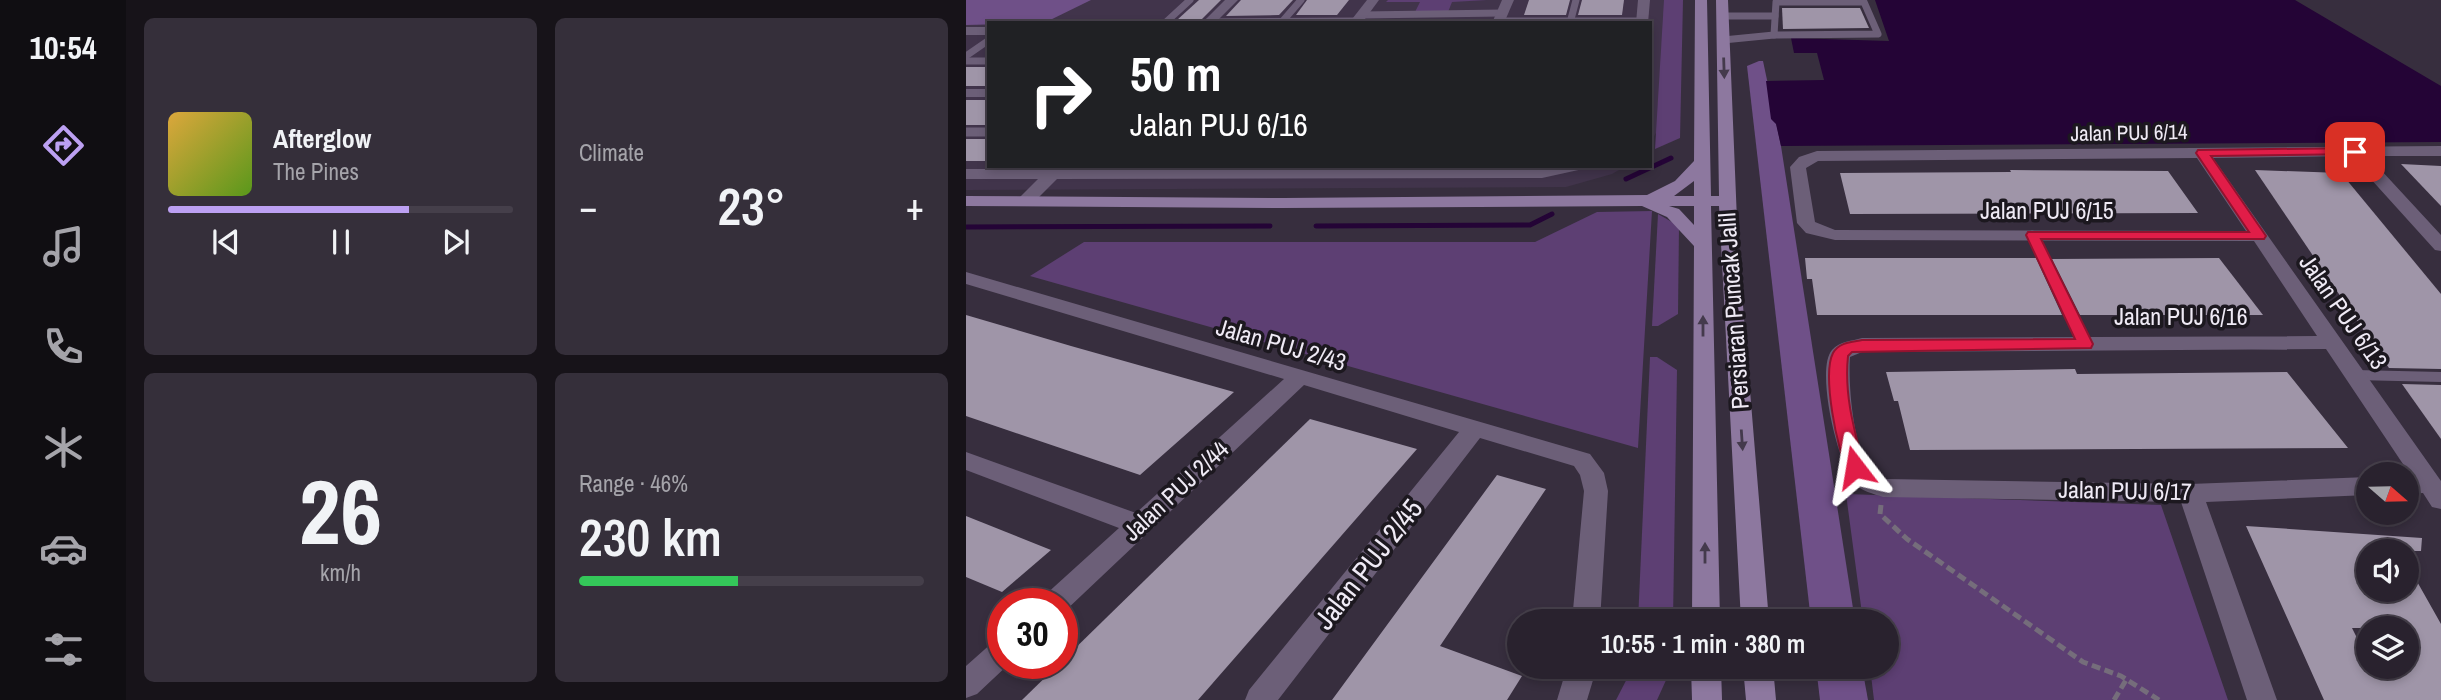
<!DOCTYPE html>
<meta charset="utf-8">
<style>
body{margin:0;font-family:"Archivo Narrow",sans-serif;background:#352f3a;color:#f1f3f6;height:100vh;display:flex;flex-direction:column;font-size:26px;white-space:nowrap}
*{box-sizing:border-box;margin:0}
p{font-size:23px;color:#a5a4aa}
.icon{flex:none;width:38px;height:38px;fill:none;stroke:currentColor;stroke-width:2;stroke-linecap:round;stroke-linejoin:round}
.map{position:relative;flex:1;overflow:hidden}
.sheet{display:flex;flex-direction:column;gap:18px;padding:18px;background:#171319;width:840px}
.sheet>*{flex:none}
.banner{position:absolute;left:21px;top:21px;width:665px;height:147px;border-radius:0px;box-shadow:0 4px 10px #0003,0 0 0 2px #453f4a;background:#202124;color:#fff;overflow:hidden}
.needle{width:46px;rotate:110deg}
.buttons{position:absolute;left:1390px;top:462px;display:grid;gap:14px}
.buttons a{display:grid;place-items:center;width:63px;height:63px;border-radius:50%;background:#29222e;box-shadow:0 4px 10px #0003,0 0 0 2px #453f4a;font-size:35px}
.speed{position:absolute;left:21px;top:588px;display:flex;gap:14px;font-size:35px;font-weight:700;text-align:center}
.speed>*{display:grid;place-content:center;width:91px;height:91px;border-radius:50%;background:#29222e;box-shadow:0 4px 10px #0003,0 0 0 2px #453f4a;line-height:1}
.speed .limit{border:10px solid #d22;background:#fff;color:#111}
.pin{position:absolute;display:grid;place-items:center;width:60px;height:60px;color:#fff;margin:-30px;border-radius:14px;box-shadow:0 4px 10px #0006}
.me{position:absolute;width:77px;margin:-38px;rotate:346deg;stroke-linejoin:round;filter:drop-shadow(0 0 5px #0008)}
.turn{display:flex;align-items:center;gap:24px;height:147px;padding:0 28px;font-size:32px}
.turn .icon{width:91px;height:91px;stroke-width:2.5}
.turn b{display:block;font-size:49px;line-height:60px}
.big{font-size:52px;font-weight:600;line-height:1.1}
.sheet .card{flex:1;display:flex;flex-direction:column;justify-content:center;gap:10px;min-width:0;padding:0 24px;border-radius:10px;background:#352f3a}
.sheet .dial{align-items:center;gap:0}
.dial b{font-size:91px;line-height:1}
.song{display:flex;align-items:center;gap:21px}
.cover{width:84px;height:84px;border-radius:10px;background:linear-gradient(135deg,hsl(40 70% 55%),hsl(90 70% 35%))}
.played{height:7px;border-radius:4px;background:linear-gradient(90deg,#bca0f2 70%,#453f4a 70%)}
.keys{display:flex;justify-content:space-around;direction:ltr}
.heat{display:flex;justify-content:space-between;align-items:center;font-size:38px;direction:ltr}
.charge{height:10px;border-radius:5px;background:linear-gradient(90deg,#34c759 46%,#453f4a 0)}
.sheet .tiles{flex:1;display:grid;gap:18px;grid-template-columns:repeat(2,1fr)}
.trip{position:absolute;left:541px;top:609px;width:392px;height:70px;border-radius:35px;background:#29222e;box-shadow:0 4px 10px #0003,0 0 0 2px #453f4a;font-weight:600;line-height:70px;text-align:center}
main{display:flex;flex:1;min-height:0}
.tabs{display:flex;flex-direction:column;width:126px;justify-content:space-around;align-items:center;background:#100e12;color:#a5a4aa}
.tabs .icon{width:49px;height:49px}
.tabs .current{color:#bca0f2}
.tabs b{font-size:32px;color:#f1f3f6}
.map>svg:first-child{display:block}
.built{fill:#41344b}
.green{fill:#5d3f73}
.forest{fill:#6f5088}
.water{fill:#240436}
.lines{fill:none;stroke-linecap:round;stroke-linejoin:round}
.stream{stroke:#240436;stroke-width:5}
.building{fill:#9f95a8;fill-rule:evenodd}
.path{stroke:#756d7b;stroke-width:5;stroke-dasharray:9 4.5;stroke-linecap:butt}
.lane-far2{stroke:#6c5f78;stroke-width:7}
.lane-far1{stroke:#6c5f78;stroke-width:9}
.lane{stroke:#6c5f78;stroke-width:10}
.street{fill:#6c5f78;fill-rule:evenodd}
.secondary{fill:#8d789f;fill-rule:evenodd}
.oneway{fill:#443a4c}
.route{fill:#e11d48;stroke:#92132f;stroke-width:2}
.labels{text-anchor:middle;stroke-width:7;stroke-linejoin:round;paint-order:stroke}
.far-street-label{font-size:21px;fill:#efeaf5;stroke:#1c181f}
.street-label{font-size:24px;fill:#efeaf5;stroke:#1c181f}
.near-street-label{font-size:28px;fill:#efeaf5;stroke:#1c181f}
</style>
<main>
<nav class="tabs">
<b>10:54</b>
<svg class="icon current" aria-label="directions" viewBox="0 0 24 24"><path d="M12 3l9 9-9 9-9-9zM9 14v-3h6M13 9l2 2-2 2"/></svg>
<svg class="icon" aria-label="music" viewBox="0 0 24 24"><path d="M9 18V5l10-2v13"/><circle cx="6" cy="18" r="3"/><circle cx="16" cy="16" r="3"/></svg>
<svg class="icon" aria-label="phone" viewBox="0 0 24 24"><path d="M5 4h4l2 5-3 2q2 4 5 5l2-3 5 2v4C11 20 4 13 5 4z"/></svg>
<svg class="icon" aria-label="climate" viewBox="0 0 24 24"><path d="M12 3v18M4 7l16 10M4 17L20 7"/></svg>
<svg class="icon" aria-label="car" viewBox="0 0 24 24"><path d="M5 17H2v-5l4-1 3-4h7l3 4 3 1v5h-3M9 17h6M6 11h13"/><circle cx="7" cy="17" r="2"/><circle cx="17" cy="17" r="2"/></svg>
<svg class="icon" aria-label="filters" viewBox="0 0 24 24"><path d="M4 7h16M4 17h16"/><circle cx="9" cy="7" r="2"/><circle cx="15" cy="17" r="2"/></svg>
</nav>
<section class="sheet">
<div class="tiles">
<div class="card">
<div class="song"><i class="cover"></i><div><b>Afterglow</b><p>The Pines</p></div></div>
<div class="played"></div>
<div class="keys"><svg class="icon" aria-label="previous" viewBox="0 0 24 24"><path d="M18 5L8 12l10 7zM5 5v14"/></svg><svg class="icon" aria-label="pause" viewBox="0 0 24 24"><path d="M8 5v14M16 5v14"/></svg><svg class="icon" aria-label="next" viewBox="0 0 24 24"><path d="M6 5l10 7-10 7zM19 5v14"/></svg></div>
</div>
<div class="card"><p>Climate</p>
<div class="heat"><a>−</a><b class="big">23°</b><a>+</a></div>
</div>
<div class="card dial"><b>26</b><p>km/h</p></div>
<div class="card"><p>Range · 46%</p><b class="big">230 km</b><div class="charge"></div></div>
</div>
</section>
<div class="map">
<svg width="1475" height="700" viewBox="0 0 1475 700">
<rect width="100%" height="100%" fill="#372e3e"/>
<polygon class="built" points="0,0 701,0 693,127 684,144 684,23 23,23 23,166 660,166 646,174 600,187 0,190"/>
<g class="green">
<polygon points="422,0 521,0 486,2 482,12 449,12 454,2 420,2"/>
<polygon points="698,0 717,0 714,138 689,149"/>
<polygon points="686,211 672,448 64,276 118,242 569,242 631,212"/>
<polygon points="692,214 713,226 712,314 692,326 686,326"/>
<polygon points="684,357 691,357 711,370 707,621 672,621"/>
<polygon points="880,494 1195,505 1262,700 908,700 904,667 920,667 920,621 897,621"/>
<polygon points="667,667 706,667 691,700 650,700"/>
</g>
<g class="forest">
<polygon points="0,0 125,0 78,23 0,25"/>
<polygon points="793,61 797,61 815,146 889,621 845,621 781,66"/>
<polygon points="850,667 896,667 902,700 854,700"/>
</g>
<polygon class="water" points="909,0 1329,0 1475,86 1475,142 815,146 810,124 805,119 800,81 858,80 851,53 828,53 825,38 923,41"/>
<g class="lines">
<g class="stream">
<polyline points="660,179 705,158"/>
<polyline points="350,226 564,225 586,214"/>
<polyline points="0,227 304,226"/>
</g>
</g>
<g class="building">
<polygon points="233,0 255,0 235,20 211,20"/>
<polygon points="275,0 327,0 313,15 260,16"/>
<polygon points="341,0 383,0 371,15 330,15"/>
<polygon points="563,0 604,0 600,15 558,15"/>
<polygon points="616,0 658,0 656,15 612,15"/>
<polygon points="816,8 894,8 903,28 817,29"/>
<rect x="0" y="67" width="23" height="19"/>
<rect x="0" y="100" width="23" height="25"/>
<rect x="0" y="139" width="23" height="22"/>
<polygon points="1435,164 1475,166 1475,206"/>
<polygon points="1044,170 1202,171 1232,213 884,214 874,173 1045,172"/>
<polygon points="1289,170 1375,173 1475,294 1475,369 1423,368"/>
<polygon points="839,258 1070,258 1096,315 851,315 846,279 841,279"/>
<polygon points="1253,258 1297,315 1114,315 1086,259"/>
<polygon points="0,315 105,346 268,392 174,475 0,416"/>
<polygon points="1109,369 1111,374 1321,372 1382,448 944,450 932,401 928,401 920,372"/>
<polygon points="1436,384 1475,385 1475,439"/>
<polygon points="344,419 451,449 232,700 56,700"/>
<polygon points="531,475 580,489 474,646 556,676 541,700 366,700"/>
<polygon points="0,516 85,550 36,592 0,577"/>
<path d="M1280,526L1456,538L1455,551H1402V590H1440V562L1475,624V700H1358ZM1386,628H1440V667H1402V660Z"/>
</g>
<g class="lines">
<g class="path">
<polyline points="915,505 914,514 941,539 1117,662 1155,676 1193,700"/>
<polyline points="1148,700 1160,680"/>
</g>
<g class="lane-far2">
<polygon points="810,2 898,2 912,34 808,35"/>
<polyline points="396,15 536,13"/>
<polyline points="756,16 809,16"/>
<polyline points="533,21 677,21"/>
<polyline points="242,22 391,21"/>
<polyline points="199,23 224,0"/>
<polyline points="315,23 335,0"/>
<polyline points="604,23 610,0"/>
<polyline points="757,40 808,35"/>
<polyline points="0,56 23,40"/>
<polyline points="0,61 23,61"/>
</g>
<g class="lane-far1">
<polyline points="0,132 23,132"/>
<polyline points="1066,235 1083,269"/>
</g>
<g class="lane">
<polyline points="1082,267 1119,344"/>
<polyline points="1389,375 1475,377"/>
</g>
<g class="street">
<polygon points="259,0 272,0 249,23 236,23"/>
<polygon points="401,0 413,0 396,23 383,23"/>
<polygon points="536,0 548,0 538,23 526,23"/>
<polygon points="672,0 684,0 682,23 670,23"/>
<rect x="0" y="27" width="23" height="8"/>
<rect x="0" y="89" width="23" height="8"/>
<path d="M1475,146V156H1402L1475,235V251L1469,250L1384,156L1247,158L1475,481V509L1466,507L1457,493L1440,494V476H1445L1360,349L896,352L884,357C882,384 887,443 902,466C906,473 912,476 920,479L1224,484L1402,477V495L1240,502L1311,700H1281L1215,502L917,497C908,494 895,491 888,483C872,465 849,369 866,350C874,341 886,341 896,338L1351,336L1288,241L869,240L840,233L831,223L824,167L833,157L851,151ZM1231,158L1280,231L869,230L849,222L840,168L852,161Z"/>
<polygon points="85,166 99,166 99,169 619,166 617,169 576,178 91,179 66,204 60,205 51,200 72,179 0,179 0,169 82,169"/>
<polygon points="0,272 624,454 638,473 642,491 634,621 606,621 618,491 614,475 608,466 514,438 312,700 279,700 283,690 493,432 338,385 98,612 96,604 74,604 78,596 153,528 0,470 0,452 170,513 318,379 0,284"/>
<polygon points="37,638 37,663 44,663 11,694 0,698 0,666 27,642"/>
<polygon points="601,667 631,667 621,700 591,700"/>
</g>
<g class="secondary">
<path d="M729,0H741L745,196H753L750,0H762L772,245L803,621H775L753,206H745L754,621H726L728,246L701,217L676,206L317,208L0,206V196L317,198L681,195L709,181L728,161ZM728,181V196H708ZM703,206H728V225L713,209Z"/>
<polygon points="725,667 755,667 756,700 726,700"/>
<polygon points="777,667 807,667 810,700 780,700"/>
</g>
</g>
<defs><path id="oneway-solid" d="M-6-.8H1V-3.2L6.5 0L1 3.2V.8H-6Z" transform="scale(1.75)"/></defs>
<g class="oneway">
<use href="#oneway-solid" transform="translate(758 68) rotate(88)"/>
<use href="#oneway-solid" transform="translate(737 326) rotate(-90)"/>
<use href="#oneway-solid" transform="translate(776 440) rotate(86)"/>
<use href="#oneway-solid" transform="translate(739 553) rotate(-90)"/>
</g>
<path class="route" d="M1389,148L1394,149V154L1245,156L1300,236L1298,239H1075L1127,344L1125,348L886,352L882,356C878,395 888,429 898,467L895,471H882C871,451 856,374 867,353C873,342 886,342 896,340L1109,339L1060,235L1062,232H1283L1230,153L1232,150Z"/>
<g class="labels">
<g class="far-street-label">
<text transform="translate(1163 133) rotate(-1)" y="7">Jalan PUJ 6/14</text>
</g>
<g class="street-label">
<text x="1081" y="219">Jalan PUJ 6/15</text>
<text transform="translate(768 311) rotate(-94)" y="8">Persiaran Puncak Jalil</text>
<text transform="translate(1377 312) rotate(55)" y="8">Jalan PUJ 6/13</text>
<text x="1215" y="325">Jalan PUJ 6/16</text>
<text transform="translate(315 345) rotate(16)" y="8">Jalan PUJ 2/43</text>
<text transform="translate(210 491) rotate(-43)" y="8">Jalan PUJ 2/44</text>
<text transform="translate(1159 491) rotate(1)" y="8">Jalan PUJ 6/17</text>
</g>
<g class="near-street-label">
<text transform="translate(402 564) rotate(-52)" y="10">Jalan PUJ 2/45</text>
</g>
</g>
</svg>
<div class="buttons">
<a><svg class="needle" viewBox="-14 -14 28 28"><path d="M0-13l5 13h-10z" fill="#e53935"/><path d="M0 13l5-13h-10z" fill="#a5a4aa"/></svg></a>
<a><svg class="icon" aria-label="sound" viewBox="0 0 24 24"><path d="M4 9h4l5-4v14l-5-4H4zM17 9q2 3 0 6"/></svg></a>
<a><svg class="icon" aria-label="layers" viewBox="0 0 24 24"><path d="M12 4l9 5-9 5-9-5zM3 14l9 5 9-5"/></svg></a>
</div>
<div class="speed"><div class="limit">30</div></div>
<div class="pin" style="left:1389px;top:152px;background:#d93025"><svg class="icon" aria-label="arrive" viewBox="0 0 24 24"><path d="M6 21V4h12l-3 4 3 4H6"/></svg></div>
<svg class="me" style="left:889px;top:467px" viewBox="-20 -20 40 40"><path d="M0-17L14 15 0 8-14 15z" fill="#e11d48" stroke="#fff" stroke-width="4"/></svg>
<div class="trip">10:55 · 1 min · 380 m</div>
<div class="banner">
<div class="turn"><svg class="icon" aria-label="right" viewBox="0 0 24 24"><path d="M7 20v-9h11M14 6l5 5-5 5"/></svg><div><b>50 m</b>Jalan PUJ 6/16</div></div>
</div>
</div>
</main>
